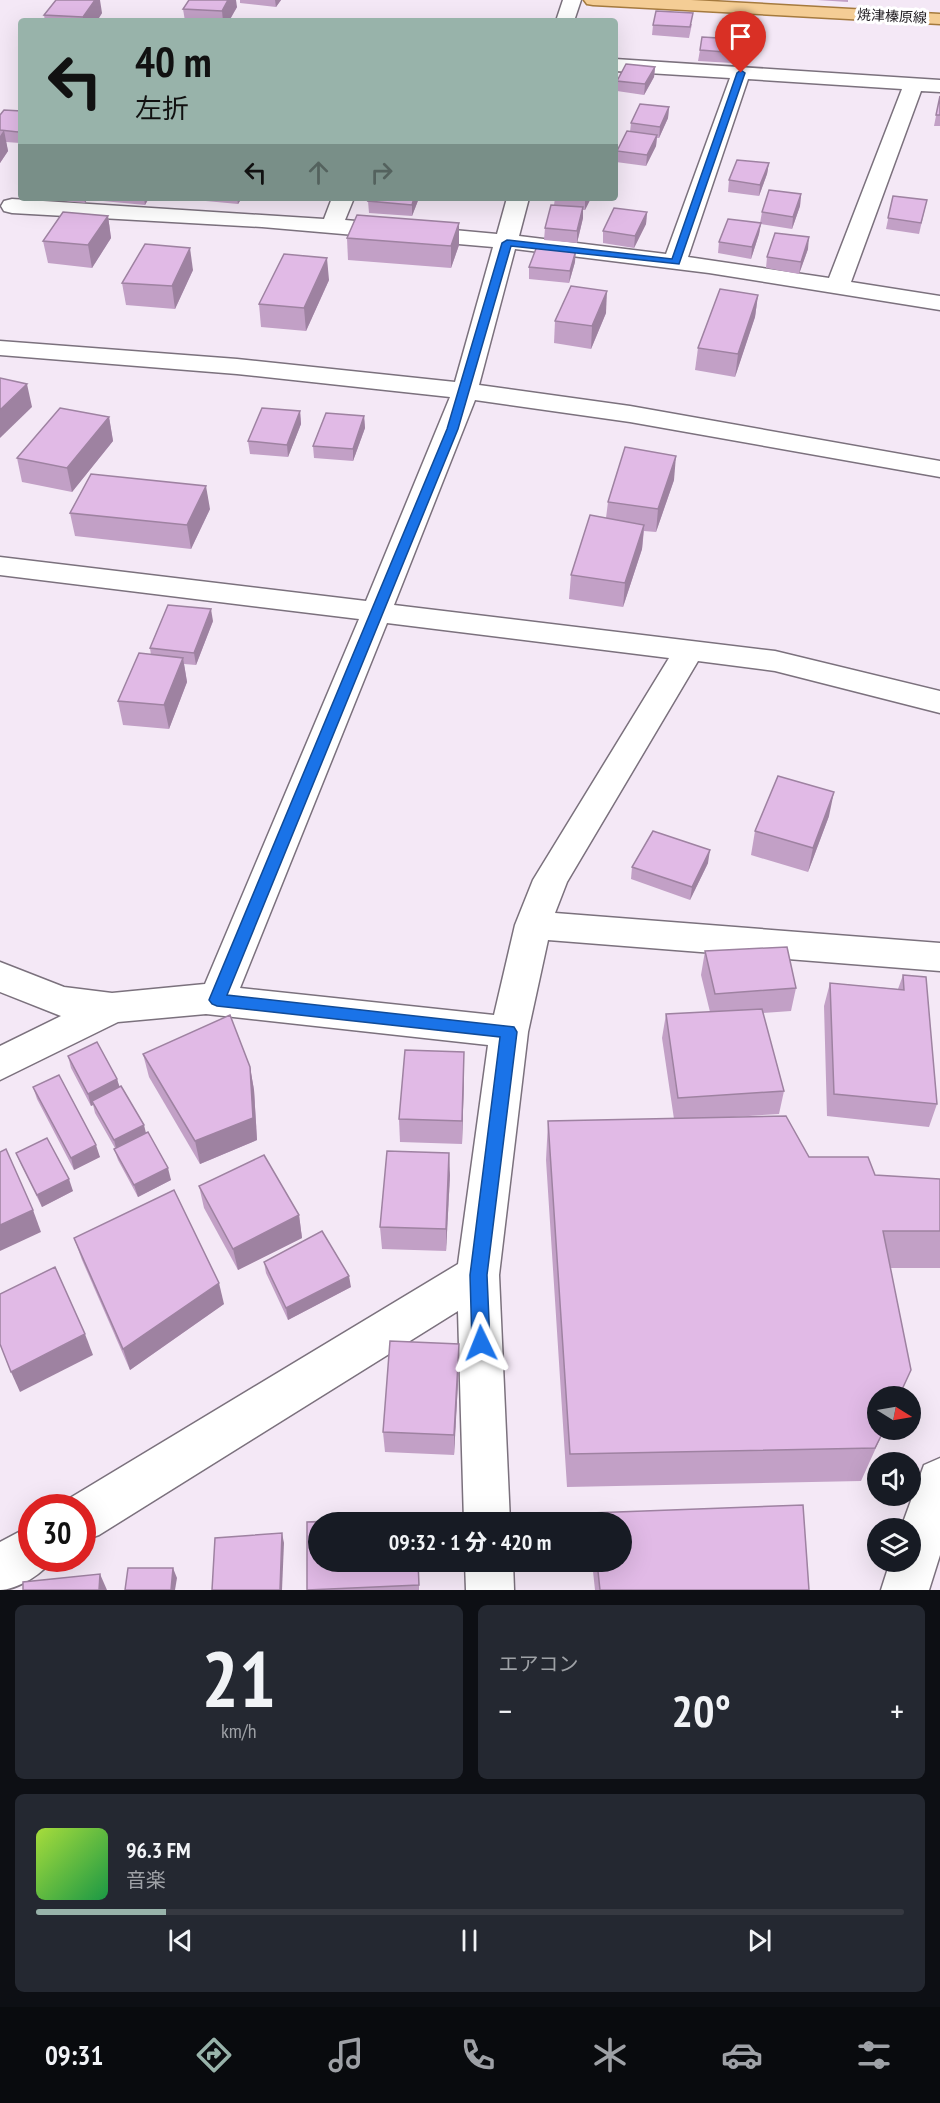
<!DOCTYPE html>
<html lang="ja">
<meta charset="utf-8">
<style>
body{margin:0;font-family:"PT Sans Narrow","Noto Sans JP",sans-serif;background:#242831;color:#f1f3f6;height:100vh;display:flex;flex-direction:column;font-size:22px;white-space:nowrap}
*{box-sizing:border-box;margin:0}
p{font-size:20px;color:#9ea1a6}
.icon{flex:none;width:33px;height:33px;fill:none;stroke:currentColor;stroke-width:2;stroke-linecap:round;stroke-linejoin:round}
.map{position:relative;height:1590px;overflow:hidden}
.sheet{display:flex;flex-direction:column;gap:15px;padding:15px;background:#0d0f14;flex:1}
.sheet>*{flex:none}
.hud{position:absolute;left:18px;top:18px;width:600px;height:183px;border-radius:6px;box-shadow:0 6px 24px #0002;background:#98b3aa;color:#111;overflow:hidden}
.needle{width:39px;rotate:101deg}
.buttons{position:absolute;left:867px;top:1386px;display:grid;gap:12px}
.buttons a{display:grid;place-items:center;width:54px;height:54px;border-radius:50%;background:#171b24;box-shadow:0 6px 24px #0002;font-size:30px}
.speed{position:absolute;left:18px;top:1494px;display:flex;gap:12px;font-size:30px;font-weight:700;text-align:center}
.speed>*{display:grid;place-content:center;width:78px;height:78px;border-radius:50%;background:#171b24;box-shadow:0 6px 24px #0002;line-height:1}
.speed .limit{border:9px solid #d22;background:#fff;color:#111}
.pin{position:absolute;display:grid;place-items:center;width:51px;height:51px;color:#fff;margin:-62px -26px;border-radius:50% 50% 50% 0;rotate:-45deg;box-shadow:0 0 6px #0007}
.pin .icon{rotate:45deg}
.me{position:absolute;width:66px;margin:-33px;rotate:358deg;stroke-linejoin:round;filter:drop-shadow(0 0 4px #0008)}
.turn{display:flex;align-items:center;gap:21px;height:126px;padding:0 18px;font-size:27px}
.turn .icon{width:78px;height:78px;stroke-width:2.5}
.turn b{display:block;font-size:42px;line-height:51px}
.lanes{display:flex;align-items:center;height:57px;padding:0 18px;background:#0003;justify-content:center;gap:30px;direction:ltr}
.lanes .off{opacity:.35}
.big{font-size:45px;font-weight:800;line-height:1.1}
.sheet .card{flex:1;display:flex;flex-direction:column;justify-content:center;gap:9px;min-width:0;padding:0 21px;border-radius:9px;background:#242831}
.sheet .dial{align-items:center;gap:0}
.dial b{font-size:78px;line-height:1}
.song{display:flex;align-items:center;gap:18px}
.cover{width:72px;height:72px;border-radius:9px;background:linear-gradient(135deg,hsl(80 70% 55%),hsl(140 70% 35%))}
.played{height:6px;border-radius:3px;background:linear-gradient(90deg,#98b3aa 15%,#363941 15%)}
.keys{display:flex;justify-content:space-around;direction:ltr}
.heat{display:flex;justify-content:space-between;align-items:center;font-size:33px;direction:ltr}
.sheet .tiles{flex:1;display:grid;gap:15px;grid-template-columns:1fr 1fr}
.card:last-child{grid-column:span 2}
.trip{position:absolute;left:308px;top:1512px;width:324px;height:60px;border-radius:30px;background:#171b24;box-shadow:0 6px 24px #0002;font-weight:800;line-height:60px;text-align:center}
.tabs{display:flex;height:96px;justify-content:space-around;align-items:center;background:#090b0e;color:#9ea1a6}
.tabs .icon{width:42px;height:42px}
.tabs .selected{color:#98b3aa}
.tabs b{font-size:27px;color:#f1f3f6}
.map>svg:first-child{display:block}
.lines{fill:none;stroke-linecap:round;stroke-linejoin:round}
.minor-casing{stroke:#7b717d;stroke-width:3}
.major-casing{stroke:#a57a3e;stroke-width:3}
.minor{fill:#fff;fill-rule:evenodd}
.major{fill:#f4cd95;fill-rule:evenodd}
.wall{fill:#c2a0c6}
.shaded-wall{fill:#9e82a1}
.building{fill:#e1bae6;stroke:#9e82a1;stroke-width:1.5}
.route{fill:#1a73e8;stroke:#114b97;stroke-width:1.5}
.labels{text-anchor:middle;stroke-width:6;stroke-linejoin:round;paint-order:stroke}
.far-street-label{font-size:14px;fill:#201c21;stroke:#fff}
</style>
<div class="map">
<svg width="940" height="1590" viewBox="0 0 940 1590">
<rect width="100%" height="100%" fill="#f4e8f6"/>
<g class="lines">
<g class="minor-casing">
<g id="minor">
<polygon points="563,0 581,0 574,21 556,21"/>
<path d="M615,59L940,80V92L921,91L851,282L940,296V310L709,273L515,249L479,385L630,406L940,461V477L630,422L475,400L394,605L775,651L940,691V713L775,671L698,661L567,882L555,913L940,943V971L548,940L528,1032L499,1275L510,1522H464L458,1311L99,1535L82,1541V1508H63L65,1501L458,1264L488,1045L206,1014L118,1022L0,1080V1046L61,1016L0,992V962L64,987L112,993L205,984L359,619L0,575V557L366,601L450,397L237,374L0,355V341L237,359L455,382L493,247L262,227L12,213L4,211L1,206L4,201L12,199L324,219L332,198H354L345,220L497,234L507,198H529L519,236L666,254L730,78L615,71ZM748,79L902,89L829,278L688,257ZM387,623L669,658L533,880L515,925L494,1015L240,988Z"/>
<polygon points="940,1458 940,1555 929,1590 881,1590 890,1562 910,1562 910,1528 901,1528 924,1465"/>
<path d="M32,1525V1558H52C46,1573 16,1590 0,1590V1542Z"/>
<polygon points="465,1562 513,1562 514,1590 466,1590"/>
</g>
</g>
<g class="major-casing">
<polygon id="major" points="584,0 691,0 940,14 940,24 593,5 587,4"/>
</g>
<use href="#minor" class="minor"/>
<use href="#major" class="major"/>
</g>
<g class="wall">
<polygon points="240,0 281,0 276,7 240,3"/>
<polygon points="817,0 848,0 848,2"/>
<polygon points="237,7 229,21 185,21 183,9"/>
<polygon points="102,13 97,21 45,21 44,15"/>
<polygon points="692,24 689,38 652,35 653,25"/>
<polygon points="752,40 749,64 698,61 700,50"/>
<polygon points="655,67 654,77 644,95 617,91 617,81"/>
<polygon points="940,96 940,126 934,126"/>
<polygon points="669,107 668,118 659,138 657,138 656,146 646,166 616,162 617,151 630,132 631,123"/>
<polygon points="21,111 20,143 6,142 8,151 0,163 0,115"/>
<polygon points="769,163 767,174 759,196 728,192 729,180"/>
<polygon points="801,194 800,206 792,229 761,224 759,234 751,259 718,253 719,242 760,223 762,212"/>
<polygon points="893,196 927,200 919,234 886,229"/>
<polygon points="42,198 88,198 85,203 43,199"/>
<polygon points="102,198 149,198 145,205 103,201"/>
<polygon points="195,198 242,198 238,204 195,200"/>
<polygon points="419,198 412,216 369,213 368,201"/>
<polygon points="555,198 591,198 585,210 583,210 583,218 577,243 544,240 545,228 554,205"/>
<polygon points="647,212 646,224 634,248 603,243 603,231"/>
<polygon points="108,216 111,238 92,268 48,263 43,241"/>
<polygon points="347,238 459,245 451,268 348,260"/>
<polygon points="808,249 799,274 766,268 767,257"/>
<polygon points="575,262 569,283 529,279 529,267"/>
<polygon points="193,270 175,309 126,305 122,283"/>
<polygon points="329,280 306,331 261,327 259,304"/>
<polygon points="758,295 755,317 735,377 695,370 698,348"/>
<polygon points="606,313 591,349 554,343 555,321"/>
<polygon points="300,411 301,424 288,457 250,454 248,441"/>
<polygon points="364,416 365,428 353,461 314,458 313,446"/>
<polygon points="109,417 113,441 72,492 22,482 17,458"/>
<polygon points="674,480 656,532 644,531 642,549 623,607 569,599 571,575 606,518 608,502"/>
<polygon points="210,509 191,549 75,536 70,513"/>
<polygon points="213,621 196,665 184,664 187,682 169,729 123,725 118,701 151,655 150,648"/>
<polygon points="829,816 808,872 751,855 755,831"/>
<polygon points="708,863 690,900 631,879 632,867"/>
<polygon points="705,951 796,988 791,1011 763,1013 784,1091 779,1114 718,1118 809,1157 875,1175 940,1179 940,1268 890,1268 884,1430 861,1481 567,1487 546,1160 548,1121 674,1119 662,1038 666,1014 710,1012 701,975"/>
<polygon points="903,975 937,1104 929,1127 827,1116 824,1006 830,983 898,989"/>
<polygon points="143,1054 250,1067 254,1090 257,1140 200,1164 149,1077"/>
<polygon points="68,1056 117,1079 119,1087 171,1180 138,1197 118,1160 114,1149 115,1148 95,1113 93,1105 91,1106 71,1068"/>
<polygon points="464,1076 462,1144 400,1142 399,1119"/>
<polygon points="33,1087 100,1157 74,1170 37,1099"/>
<polygon points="16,1153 73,1191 42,1207 21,1165"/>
<polygon points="450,1175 446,1251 382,1249 380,1227"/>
<polygon points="199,1186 299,1215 302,1238 238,1270 204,1208"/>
<polygon points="74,1238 224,1304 130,1370 82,1260"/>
<polygon points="264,1262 351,1287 288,1320 266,1273"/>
<polygon points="459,1364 454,1455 385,1452 383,1432"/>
<polygon points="803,1505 809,1590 595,1590 592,1562 621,1562 621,1522 589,1522 591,1513"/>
<polygon points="318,1562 419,1562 419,1590 307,1590"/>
</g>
<g class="shaded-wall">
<polygon points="95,0 100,0 102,13 97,21 83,21 83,17"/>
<polygon points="228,0 236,0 237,7 229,21 223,21 222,11"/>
<polygon points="275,0 281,0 276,7"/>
<polygon points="655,67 654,77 644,95 645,84"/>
<polygon points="669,107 668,118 659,138 660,127"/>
<polygon points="21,128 21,141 20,143 18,132"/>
<polygon points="4,130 8,151 0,163 0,136"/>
<polygon points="657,135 656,146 646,166 647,155"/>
<polygon points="769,163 767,174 759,196 760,185"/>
<polygon points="801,194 800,206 792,229 793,217"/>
<polygon points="84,198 88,198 85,203"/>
<polygon points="144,198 149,198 145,205"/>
<polygon points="237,198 242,198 238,204"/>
<polygon points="414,198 419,198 412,216 412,205"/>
<polygon points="586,198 591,198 585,210 585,199"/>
<polygon points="583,207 583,218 577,243 577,231"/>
<polygon points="647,212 646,224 634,248 635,236"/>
<polygon points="108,216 111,238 92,268 88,245"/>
<polygon points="459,223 459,245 451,268 451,246"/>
<polygon points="761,223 759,234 751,259 752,247"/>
<polygon points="809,237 808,249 799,274 801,262"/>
<polygon points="190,248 193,270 175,309 172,286"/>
<polygon points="576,250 575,262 569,283 570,271"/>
<polygon points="327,258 329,280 306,331 304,308"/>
<polygon points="607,291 606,313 591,349 592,326"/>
<polygon points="758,295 755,317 735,377 738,354"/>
<polygon points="27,384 32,407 0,438 0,410"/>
<polygon points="300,411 301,424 288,457 287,445"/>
<polygon points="364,416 365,428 353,461 353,449"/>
<polygon points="109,417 113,441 72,492 67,468"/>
<polygon points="676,456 674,480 656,532 658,509"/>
<polygon points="206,486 210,509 191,549 187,525"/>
<polygon points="644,525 642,549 623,607 625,583"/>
<polygon points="211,609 213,621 196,665 194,653"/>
<polygon points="183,658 187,682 169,729 164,705"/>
<polygon points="834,792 829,816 808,872 813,848"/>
<polygon points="710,850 708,863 690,900 692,887"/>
<polygon points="464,1052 464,1076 462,1144 462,1121"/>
<polygon points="250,1067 254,1090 257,1140 200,1164 195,1141"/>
<polygon points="117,1079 121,1091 92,1101 93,1105 91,1106 88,1094"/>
<polygon points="144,1125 147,1137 117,1152 114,1140"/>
<polygon points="96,1145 100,1157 74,1170 71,1158"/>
<polygon points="449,1153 450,1175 446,1251 446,1229"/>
<polygon points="168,1168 171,1180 138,1197 134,1185"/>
<polygon points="69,1179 73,1191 42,1207 37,1195"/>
<polygon points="33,1210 41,1232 0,1251 0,1225"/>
<polygon points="299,1215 302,1238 238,1270 233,1249"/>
<polygon points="349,1276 351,1287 288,1320 286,1308"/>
<polygon points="219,1283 224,1304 130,1370 123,1349"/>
<polygon points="85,1334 93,1355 20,1392 11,1372"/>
<polygon points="459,1344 459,1364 454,1455 454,1435"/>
<polygon points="282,1533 284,1543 282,1590 280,1590"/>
<polygon points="418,1562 419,1562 419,1590"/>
<polygon points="173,1568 177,1578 175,1590 171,1590"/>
<polygon points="100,1574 107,1590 99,1590"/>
</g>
<g class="building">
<polygon points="56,0 95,0 83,17 44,15"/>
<polygon points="189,0 228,0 222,11 183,9"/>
<polygon points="656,11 693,13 690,27 653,25"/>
<polygon points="702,37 752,40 750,54 700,50"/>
<polygon points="626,64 655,67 645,84 617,81"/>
<polygon points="940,96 940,115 936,115"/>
<polygon points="640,104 669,107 660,127 631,123"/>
<polygon points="4,110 21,111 21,128 18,132 0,130 0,115"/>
<polygon points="627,131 657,135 647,155 617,151"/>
<polygon points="737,160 769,163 760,185 729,180"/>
<polygon points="769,190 801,194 793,217 762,212"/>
<polygon points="893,196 927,200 921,223 888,218"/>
<polygon points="370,198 414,198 412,205 368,201"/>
<polygon points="551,205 583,207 577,231 545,228"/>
<polygon points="614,208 647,212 635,236 603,231"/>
<polygon points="63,212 108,216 88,245 43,241"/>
<polygon points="357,215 459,223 451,246 347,238"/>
<polygon points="728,219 761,223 752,247 719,242"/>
<polygon points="775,233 809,237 801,262 767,257"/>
<polygon points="145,244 190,248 172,286 122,283"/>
<polygon points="537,246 576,250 570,271 529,267"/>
<polygon points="284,254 327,258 304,308 259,304"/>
<polygon points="571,286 607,291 592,326 555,321"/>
<polygon points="720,289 758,295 738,354 698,348"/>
<polygon points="0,378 27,384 0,410"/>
<polygon points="60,408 109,417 67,468 17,458"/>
<polygon points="262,408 300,411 287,445 248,441"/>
<polygon points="326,413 364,416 353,449 313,446"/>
<polygon points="625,447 676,456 658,509 608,502"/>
<polygon points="91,474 206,486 187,525 70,513"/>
<polygon points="590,515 644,525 625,583 571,575"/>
<polygon points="168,605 211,609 194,653 150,648"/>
<polygon points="139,653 183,658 164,705 118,701"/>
<polygon points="778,776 834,792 813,848 755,831"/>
<polygon points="653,831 710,850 692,887 632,867"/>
<polygon points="787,947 796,988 715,994 705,951"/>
<polygon points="903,975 926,977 937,1104 834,1094 830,983 904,990"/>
<polygon points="762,1009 784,1091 678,1098 666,1014"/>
<polygon points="230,1015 250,1067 253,1118 195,1141 143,1054"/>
<polygon points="97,1042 117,1079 88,1094 68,1056"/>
<polygon points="405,1050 464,1052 462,1121 399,1119"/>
<polygon points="59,1075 96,1145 71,1158 33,1087"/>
<polygon points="121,1086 144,1125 114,1140 92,1101"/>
<polygon points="786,1116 809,1157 868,1157 875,1175 940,1179 940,1231 883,1231 911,1370 899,1396 878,1396 878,1430 884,1430 875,1448 570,1454 548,1121"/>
<polygon points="148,1132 168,1168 134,1185 114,1149"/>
<polygon points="47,1138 69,1179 37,1195 16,1153"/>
<polygon points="6,1149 33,1210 0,1225 0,1152"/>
<polygon points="387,1151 449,1153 446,1229 380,1227"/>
<polygon points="264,1155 299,1215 233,1249 199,1186"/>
<polygon points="174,1190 219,1283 123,1349 74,1238"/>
<polygon points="322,1231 349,1276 286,1308 264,1262"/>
<polygon points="55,1267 85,1334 11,1372 0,1344 0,1294"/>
<polygon points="390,1341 459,1344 454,1435 383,1432"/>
<polygon points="803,1505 809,1590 600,1590 597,1562 621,1562 621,1522 592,1522 591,1513"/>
<polygon points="417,1517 418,1522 318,1522 318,1562 418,1562 419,1585 307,1590 307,1522"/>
<polygon points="282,1533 280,1590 212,1590 215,1538"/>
<polygon points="128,1568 173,1568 171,1590 125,1590"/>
<polygon points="100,1574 99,1590 23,1590 23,1582"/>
</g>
<polygon class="route" points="741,70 745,73 679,264 511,246 458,429 227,995 514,1027 517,1032 487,1275 490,1343 487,1349 481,1351 475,1349 472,1343 470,1275 500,1037 217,1006 212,1004 209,1000 447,429 502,243 507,240 672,259 737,73"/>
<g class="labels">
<g class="far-street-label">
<text transform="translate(892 16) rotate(3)" y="5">焼津榛原線</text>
</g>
</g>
</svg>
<div class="buttons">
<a><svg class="needle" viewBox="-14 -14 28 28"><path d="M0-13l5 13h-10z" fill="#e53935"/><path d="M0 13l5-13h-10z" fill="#9ea1a6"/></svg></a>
<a><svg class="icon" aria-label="sound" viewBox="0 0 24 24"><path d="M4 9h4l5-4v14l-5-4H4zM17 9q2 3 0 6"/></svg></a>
<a><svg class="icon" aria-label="layers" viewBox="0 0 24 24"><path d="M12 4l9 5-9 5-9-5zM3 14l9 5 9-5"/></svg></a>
</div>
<div class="speed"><div class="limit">30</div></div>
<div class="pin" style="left:741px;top:73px;background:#d93025"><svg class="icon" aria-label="arrive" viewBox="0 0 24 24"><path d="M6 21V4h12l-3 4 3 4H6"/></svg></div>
<svg class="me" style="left:481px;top:1343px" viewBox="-20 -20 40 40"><path d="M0-17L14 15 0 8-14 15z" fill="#1a73e8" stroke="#fff" stroke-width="4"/></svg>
<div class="trip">09:32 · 1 分 · 420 m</div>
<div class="hud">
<div class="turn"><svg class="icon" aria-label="left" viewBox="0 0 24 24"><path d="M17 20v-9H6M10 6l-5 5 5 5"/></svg><div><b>40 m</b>左折</div></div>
<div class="lanes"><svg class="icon" aria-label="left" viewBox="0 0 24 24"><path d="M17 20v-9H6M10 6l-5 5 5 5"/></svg><svg class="icon off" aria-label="ahead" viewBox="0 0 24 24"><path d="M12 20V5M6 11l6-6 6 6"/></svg><svg class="icon off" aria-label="right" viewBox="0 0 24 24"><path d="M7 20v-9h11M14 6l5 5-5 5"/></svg></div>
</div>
</div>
<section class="sheet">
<div class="tiles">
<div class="card dial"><b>21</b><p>km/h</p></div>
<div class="card"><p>エアコン</p>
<div class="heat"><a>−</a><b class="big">20°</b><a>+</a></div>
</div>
<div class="card">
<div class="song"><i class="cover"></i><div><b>96.3 FM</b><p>音楽</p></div></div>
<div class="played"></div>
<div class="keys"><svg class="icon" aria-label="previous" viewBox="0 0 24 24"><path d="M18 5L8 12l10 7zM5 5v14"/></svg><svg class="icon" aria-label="pause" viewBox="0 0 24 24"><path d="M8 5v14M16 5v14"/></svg><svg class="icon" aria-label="next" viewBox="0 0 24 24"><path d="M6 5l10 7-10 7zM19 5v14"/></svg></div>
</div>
</div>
</section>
<nav class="tabs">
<b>09:31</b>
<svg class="icon selected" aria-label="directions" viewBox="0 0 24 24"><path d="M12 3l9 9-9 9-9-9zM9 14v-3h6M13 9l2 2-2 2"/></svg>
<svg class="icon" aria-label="music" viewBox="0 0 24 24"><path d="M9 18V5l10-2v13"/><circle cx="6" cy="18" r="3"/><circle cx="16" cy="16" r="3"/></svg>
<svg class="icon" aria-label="phone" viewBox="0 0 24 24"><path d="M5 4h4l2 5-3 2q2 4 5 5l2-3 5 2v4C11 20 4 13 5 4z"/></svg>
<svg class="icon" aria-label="climate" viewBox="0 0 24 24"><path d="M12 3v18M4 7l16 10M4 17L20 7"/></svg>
<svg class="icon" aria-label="car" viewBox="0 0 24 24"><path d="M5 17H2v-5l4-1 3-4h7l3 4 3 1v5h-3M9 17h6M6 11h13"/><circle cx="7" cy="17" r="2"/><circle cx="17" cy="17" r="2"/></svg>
<svg class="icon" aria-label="filters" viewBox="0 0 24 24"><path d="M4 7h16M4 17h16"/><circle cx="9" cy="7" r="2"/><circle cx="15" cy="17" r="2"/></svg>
</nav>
